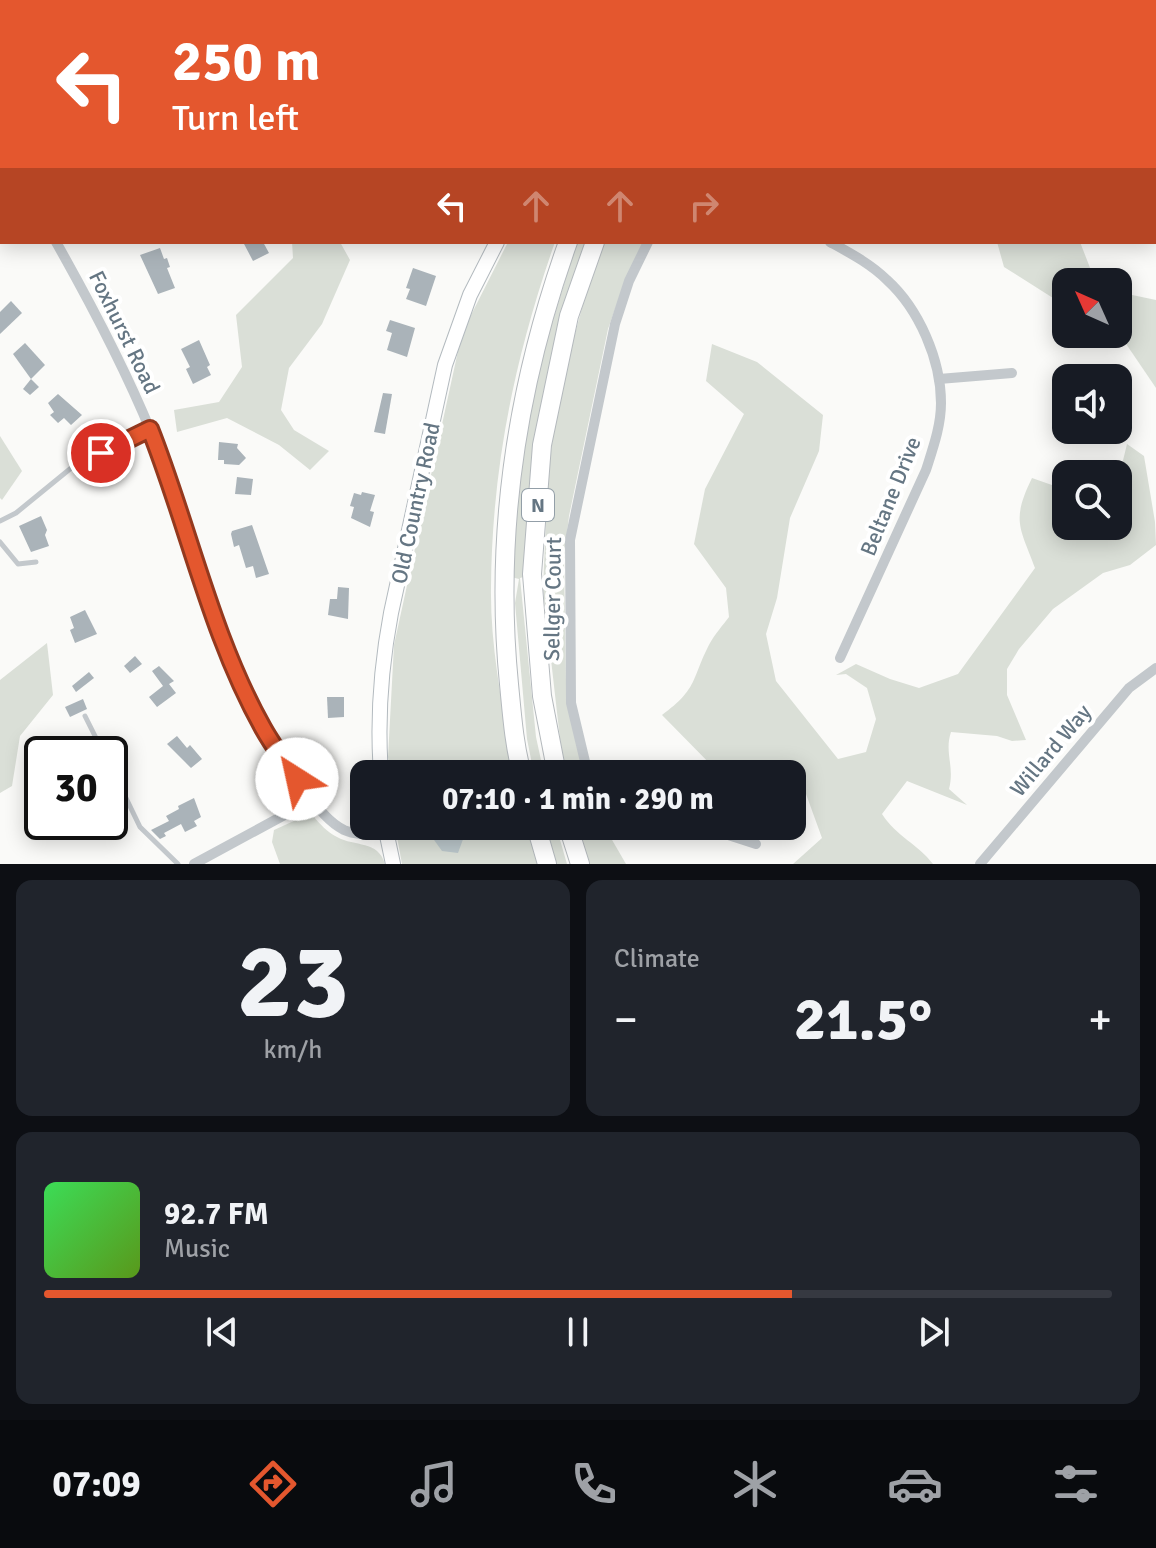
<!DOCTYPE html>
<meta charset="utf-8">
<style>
body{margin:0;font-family:Signika,sans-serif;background:#20242c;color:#f1f3f6;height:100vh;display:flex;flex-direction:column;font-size:30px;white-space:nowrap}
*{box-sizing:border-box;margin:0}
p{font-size:26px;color:#9ea1a6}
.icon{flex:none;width:44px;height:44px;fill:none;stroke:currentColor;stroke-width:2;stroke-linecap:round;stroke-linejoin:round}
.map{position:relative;height:864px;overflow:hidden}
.sheet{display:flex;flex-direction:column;gap:16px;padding:16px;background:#0d0f14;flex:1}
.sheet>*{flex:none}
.guide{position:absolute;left:0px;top:0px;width:1156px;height:244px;box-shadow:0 4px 20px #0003;background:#e4572e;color:#fff;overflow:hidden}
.needle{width:52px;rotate:315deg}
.tools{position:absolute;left:1052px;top:268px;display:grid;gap:16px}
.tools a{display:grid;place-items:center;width:80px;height:80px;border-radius:16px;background:#171b24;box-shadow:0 4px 20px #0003;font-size:40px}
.speed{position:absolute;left:24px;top:736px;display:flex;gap:16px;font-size:40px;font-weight:700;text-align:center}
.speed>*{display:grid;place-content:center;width:104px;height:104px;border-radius:50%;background:#171b24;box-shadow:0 4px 20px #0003;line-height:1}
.speed .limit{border:4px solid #111;border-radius:12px;background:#fff;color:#111}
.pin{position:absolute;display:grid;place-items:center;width:68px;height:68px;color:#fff;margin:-34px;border:4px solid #fff;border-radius:50%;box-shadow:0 2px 8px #0007}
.me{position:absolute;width:88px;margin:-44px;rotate:325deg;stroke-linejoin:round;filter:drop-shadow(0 0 6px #0008)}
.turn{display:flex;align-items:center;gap:28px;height:168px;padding:0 40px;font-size:36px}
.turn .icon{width:104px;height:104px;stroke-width:2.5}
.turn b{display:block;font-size:56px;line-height:68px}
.lanes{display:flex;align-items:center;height:76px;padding:0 40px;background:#0003;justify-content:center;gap:40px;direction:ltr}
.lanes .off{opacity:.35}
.big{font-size:60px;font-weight:700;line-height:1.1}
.sheet .tile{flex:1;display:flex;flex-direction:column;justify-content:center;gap:12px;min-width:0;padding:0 28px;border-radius:16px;background:#20242c}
.sheet .dial{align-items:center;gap:0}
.dial b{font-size:104px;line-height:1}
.song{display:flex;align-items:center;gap:24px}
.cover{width:96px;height:96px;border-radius:12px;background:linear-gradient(135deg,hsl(130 70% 55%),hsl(90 70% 35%))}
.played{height:8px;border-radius:4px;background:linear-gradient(90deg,#e4572e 70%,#363941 70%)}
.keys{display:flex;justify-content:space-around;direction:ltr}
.heat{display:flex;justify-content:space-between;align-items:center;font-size:44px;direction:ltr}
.sheet .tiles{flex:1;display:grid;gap:16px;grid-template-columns:1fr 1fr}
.tile:last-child{grid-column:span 2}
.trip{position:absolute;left:350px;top:760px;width:456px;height:80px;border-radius:16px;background:#171b24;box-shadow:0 4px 20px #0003;font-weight:700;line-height:80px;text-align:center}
.tab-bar{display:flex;height:128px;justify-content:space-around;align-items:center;background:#090b0e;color:#9ea1a6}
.tab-bar .icon{width:56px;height:56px}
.tab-bar .on{color:#e4572e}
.tab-bar b{font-size:36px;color:#f1f3f6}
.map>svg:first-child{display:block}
.green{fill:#dadfd7}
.water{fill:#bbc7cb}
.building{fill:#aab3b9}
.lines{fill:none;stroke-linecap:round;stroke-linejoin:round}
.secondary-casing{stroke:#b3babf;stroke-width:16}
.motorway-casing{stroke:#b4b9bd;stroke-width:20}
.service{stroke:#c3c8cc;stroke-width:5}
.minor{stroke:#c3c8cc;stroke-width:10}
.tertiary{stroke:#c3c8cc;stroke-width:12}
.secondary{stroke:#fff;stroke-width:14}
.motorway{stroke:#fff;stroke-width:18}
.route-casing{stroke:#94391e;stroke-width:20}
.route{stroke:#e4572e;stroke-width:14}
.labels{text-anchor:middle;stroke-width:8;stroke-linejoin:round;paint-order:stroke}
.shield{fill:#fff;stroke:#939fa8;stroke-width:2}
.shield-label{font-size:20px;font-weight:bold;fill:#657683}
.street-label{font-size:22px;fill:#657683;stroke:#fff}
</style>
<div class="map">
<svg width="1156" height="864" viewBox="0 0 1156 864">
<rect width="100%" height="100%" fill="#fafaf8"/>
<g class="green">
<polygon points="292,242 340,242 350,260 322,324 289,368 281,410 294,430 329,451 310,470 279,445 227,418 177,432 174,410 219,402 242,367 236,315 293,258"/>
<path d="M508,242H555C515,356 492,466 491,587C490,649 504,713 514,774H391L388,757L394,645L458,351L469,319Z"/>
<polygon points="577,242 587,242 527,576 520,578 536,737 544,774 534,774 527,739 515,603 519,579 511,577 513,505 537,372"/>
<polygon points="603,242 644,242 622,289 608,329 569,516 564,559 566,681 585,774 564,774 543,589 548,472 560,388 590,279"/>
<polygon points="997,242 1080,242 1094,278 1101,282 1066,282 1064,305 1004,267"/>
<polygon points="1118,292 1156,300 1156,388 1118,332"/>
<path d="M712,344L757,362L823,415L819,451L790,518L777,598L766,634L776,681L838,759L866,752L876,719L867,688L846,674L836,675L856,664L890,679L919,688L958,674L1035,568C1020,527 1011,521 1032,478L1066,490V526H1118V481L1127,444L1144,456L1155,522L1156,545L1130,565L1103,573L1053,609L1019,649L1007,669V695L1026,740L1012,741L997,736L951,732C944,753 955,766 949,789L967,805L907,781L882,814C897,837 918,844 933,864H793L822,838L798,772L776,763L750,774H720L662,715C699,688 691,679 710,643C715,634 723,625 729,617L726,588L694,544L705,489L744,414L706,381Z"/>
<polygon points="0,436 22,471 2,500 0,498"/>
<polygon points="47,643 53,695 20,736 12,786 0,793 0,680"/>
<path d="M307,815L313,816C320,824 327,832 337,837C355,847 378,840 385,864H280L272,842L274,830Z"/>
<polygon points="395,826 526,826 538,864 402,864"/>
<polygon points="545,826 556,826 567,864 556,864"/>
<polygon points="577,826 604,826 626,864 588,864"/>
</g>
<polygon class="water" points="424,826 465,826 466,831 458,853 442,851"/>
<g class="building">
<polygon points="243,242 263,242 269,253 253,261"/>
<polygon points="160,248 164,259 167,258 170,267 167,268 175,288 158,294 140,255"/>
<polygon points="413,268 436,276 426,306 406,299 410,289 406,288"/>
<polygon points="11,301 22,313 0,334 0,312"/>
<polygon points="390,320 415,328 407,357 387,350 392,333 386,331"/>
<polygon points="199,340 210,365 207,367 211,375 193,384 186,369 190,367 181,349"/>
<polygon points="25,343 45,365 31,379 13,354"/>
<polygon points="31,379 39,387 30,395 23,389"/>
<polygon points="383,393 392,394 385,434 374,432"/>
<polygon points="58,394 82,415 71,425 64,418 58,423 50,415 54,412 48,403"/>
<polygon points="219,442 238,444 237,448 246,458 239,465 224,464 224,460 218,460"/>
<polygon points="237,477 253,479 251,495 235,494"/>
<polygon points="362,492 375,495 370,511 374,512 370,527 351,518 354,507 350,506 354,493 361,495"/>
<polygon points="41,516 47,530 45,535 49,546 31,552 19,526"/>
<polygon points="252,525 269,574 256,578 253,566 246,568 239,545 234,547 231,534 232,531"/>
<polygon points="338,587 349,588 348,619 328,615 330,599 337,599"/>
<polygon points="85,610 97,634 75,643 70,630 74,628 70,617"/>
<polygon points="135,656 142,664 130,673 124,666"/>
<polygon points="159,666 174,681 169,684 176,693 157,707 149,697 163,686 152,671"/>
<polygon points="89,672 94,678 76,692 72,686"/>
<polygon points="327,697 344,697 344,717 328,718"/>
<polygon points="83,699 87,709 70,717 65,707"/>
<polygon points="177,736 187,748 190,745 202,759 191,768 167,744"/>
<polygon points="55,737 67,754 33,754"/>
<polygon points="194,798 201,817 194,821 197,826 185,832 181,824 164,833 166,836 160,839 151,830 169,821 166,816 179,809 178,806"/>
</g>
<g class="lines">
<g class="secondary-casing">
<g id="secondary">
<polyline points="629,2 630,0"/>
<path d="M381,774C377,720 381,666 391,613L445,365L470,295L497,242"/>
<polyline points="385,826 393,864"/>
</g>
</g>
<g class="motorway-casing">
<g id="motorway">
<polyline points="671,2 672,0"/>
<polyline points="707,2 708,0"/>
<path d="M522,774C514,744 512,715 509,684C494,533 517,385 568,242"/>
<polyline points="557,774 542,696 532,574 542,445 569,316 595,242"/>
<polyline points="536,826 547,864"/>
<polyline points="568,826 580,864"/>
</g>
</g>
<g class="service">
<polyline points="0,521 16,513 76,464 149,430"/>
<polyline points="0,542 18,564 36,562"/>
<polyline points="85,716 104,754"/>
<polyline points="110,765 140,827 178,864"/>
</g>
<g class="minor">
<polyline points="528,0 531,2"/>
<polyline points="780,2 781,0"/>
<polyline points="0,115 2,120"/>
<path d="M56,242C91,304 124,366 151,432C200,552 222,681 302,787C314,802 326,821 344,830C357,836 372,834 386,834"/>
<path d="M830,242C850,253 871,264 887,280C919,309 941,360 941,403C941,426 933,448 926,470L840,658"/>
<polyline points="939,379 1012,373"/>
<polyline points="588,774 571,703 570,540 615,324 629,281 648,242"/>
<polyline points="673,826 688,832 719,832 756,844"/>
<polyline points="194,864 312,800"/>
<polyline points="980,864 1129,688 1156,668"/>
</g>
<g class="tertiary">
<polyline points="1021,0 1026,2"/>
<polyline points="1154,49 1156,49"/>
</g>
<use href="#secondary" class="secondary"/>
<use href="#motorway" class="motorway"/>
</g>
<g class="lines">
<g class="route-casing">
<path id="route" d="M101,453L150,429C189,528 211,635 263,728C273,746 285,762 297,779"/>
</g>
<use href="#route" class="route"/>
</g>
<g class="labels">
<rect class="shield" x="522" y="489" width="32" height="32" rx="6"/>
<g class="shield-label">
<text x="538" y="512">N</text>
</g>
<g class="street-label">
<text transform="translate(125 332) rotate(64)" y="8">Foxhurst Road</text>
<text transform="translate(890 496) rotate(-68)" y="8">Beltane Drive</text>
<text transform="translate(415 503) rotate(-78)" y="8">Old Country Road</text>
<text transform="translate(552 599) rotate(-89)" y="8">Sellger Court</text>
<text transform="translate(1050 750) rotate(-50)" y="8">Willard Way</text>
</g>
</g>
</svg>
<div class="tools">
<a><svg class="needle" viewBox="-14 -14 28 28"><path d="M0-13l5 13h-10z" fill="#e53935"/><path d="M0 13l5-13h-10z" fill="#9ea1a6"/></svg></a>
<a><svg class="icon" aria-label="sound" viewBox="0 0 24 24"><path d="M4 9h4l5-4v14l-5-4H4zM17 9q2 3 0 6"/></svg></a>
<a><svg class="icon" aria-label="search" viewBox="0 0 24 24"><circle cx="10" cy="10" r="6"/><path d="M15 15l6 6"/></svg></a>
</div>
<div class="speed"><div class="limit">30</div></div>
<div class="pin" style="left:101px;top:453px;background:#d93025"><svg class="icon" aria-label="arrive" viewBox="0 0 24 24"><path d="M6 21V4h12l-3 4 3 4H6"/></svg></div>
<svg class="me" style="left:297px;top:779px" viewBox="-20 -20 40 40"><circle r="19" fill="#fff"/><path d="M0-13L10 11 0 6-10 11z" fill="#e4572e"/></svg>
<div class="trip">07:10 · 1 min · 290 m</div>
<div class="guide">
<div class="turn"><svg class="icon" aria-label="left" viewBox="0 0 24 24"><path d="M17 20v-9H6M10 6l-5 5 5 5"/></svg><div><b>250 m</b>Turn left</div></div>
<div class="lanes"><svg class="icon" aria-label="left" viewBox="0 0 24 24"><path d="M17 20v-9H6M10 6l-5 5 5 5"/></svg><svg class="icon off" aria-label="ahead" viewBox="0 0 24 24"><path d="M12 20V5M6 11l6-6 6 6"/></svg><svg class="icon off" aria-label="ahead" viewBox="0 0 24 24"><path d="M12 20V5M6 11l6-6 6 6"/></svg><svg class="icon off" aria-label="right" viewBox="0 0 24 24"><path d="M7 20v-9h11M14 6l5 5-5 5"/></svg></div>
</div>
</div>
<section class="sheet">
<div class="tiles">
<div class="tile dial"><b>23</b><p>km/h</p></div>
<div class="tile"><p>Climate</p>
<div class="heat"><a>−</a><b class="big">21.5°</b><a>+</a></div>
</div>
<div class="tile">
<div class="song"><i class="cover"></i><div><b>92.7 FM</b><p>Music</p></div></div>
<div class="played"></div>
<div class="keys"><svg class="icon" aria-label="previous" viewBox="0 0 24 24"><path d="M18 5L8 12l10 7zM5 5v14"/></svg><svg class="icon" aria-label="pause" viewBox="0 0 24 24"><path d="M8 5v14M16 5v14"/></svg><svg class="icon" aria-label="next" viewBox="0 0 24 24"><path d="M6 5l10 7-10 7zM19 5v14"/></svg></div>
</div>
</div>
</section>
<nav class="tab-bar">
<b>07:09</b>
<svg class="icon on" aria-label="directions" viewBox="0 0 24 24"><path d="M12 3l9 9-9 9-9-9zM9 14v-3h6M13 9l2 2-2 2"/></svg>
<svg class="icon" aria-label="music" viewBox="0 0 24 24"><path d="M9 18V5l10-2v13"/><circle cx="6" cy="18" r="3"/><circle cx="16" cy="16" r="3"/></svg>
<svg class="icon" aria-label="phone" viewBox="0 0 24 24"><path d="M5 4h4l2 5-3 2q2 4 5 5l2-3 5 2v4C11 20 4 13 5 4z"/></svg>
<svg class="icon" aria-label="climate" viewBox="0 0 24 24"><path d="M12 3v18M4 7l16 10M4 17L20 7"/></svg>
<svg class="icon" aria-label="car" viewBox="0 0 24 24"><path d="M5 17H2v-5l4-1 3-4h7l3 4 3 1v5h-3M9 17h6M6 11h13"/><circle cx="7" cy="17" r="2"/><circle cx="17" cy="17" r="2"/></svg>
<svg class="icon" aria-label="filters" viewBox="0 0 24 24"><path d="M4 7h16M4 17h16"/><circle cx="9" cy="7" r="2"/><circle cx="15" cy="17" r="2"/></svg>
</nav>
